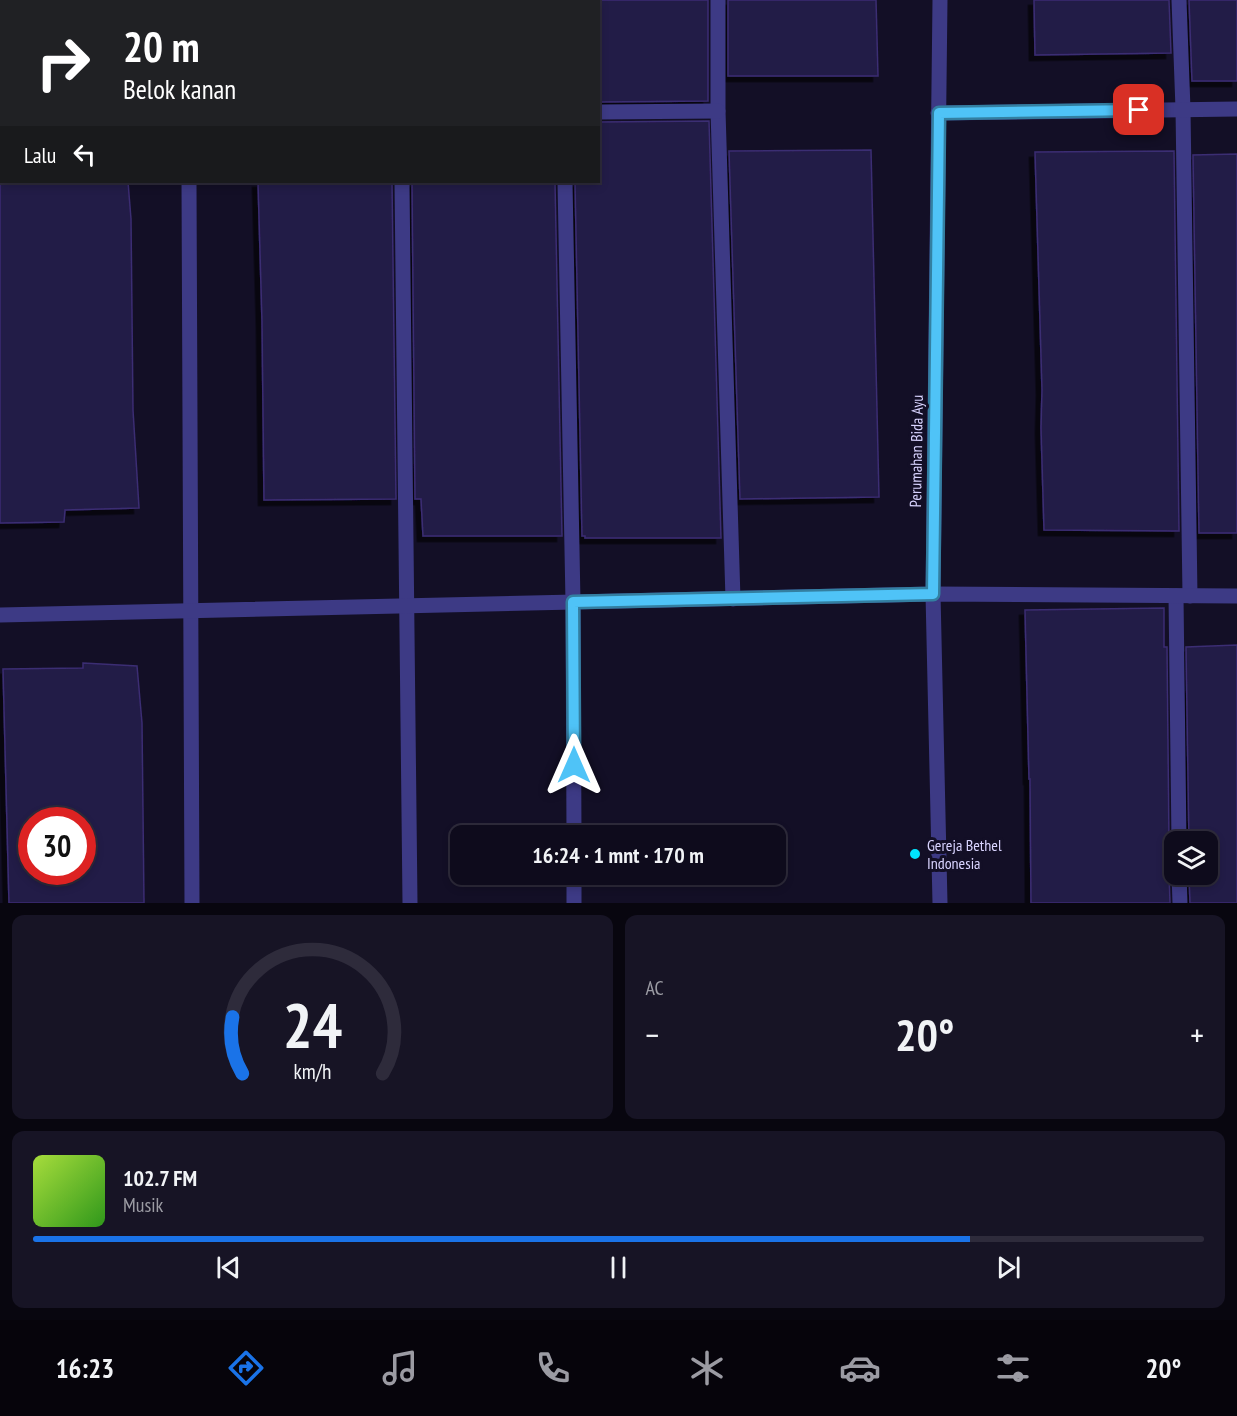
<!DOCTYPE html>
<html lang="id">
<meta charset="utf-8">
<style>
body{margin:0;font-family:"PT Sans Narrow",sans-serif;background:#171425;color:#f1f3f6;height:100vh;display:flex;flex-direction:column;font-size:22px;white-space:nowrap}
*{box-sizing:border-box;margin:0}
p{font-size:20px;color:#9b9ba3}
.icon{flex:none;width:33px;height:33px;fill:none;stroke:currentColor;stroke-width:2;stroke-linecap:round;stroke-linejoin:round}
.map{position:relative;height:903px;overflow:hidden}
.side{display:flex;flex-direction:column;gap:12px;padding:12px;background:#08060f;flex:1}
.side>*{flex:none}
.guide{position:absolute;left:0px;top:0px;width:600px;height:183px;box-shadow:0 3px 9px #0003,0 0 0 2px #2e2b3b;background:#202124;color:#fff;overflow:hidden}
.buttons{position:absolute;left:1164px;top:831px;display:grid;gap:12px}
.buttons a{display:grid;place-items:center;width:54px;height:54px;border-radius:12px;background:#0e0b1c;box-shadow:0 3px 9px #0003,0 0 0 2px #2e2b3b;font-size:30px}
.speed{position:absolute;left:18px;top:807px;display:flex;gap:12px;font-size:30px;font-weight:700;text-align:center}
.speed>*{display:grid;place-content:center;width:78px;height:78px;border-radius:50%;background:#0e0b1c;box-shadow:0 3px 9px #0003,0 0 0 2px #2e2b3b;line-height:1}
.speed .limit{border:9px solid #d22;background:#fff;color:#111}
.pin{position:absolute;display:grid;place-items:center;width:51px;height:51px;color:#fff;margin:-26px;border-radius:12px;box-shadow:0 3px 9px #0006}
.me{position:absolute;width:66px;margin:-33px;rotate:0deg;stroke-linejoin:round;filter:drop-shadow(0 0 4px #0008)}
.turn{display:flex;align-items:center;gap:21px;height:126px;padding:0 24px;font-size:27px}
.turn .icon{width:78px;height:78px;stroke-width:2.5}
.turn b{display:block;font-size:42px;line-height:51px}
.then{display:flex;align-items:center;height:57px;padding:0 24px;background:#0003;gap:12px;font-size:22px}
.big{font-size:45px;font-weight:700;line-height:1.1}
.side .card{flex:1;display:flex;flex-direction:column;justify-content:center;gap:9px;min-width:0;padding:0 21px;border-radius:12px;background:#171425}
.side .dial{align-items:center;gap:0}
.dial svg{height:156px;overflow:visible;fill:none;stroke:#2e2b3b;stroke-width:7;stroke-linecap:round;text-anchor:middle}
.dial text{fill:#f1f3f6;stroke:none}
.song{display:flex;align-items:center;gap:18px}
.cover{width:72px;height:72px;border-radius:9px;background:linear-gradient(135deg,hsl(80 70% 55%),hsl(110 70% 35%))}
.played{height:6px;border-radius:3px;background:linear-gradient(90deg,#1a73e8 80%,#2e2b3b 80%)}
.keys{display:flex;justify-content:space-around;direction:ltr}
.heat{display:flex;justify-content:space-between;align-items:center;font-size:33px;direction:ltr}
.side .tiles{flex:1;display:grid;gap:12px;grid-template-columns:1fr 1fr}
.card:last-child{grid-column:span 2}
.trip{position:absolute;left:450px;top:825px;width:336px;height:60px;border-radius:12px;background:#0e0b1c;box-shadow:0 3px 9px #0003,0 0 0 2px #2e2b3b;font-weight:700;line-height:60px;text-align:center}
.tabs{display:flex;height:96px;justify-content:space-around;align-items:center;background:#06040b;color:#9b9ba3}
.tabs .icon{width:42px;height:42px}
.tabs .selected{color:#1a73e8}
.tabs b{font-size:27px;color:#f1f3f6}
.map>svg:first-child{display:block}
.building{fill:#241b47;stroke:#3b2d73;stroke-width:1.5;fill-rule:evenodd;filter:url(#shadow)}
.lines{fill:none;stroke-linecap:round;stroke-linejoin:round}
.minor{stroke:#3d3a85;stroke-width:15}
.route-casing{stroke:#337fa1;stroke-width:15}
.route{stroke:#4fc3f7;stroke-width:10}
.poi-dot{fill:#00e5ff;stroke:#130f26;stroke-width:2}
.labels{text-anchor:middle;stroke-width:6;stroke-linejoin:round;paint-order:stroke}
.street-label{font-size:16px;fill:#d9d4ff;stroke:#130f26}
.poi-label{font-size:16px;fill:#d9d4ff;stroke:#130f26;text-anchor:start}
</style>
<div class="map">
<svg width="1237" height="903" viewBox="0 0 1237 903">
<defs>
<filter id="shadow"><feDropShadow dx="-5.5" dy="5.5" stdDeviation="0" flood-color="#0009"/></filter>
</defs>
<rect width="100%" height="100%" fill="#130f26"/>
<g class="building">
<polygon points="598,0 708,0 708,101 598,102"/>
<polygon points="728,0 876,0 878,76 728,76"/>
<polygon points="1034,0 1169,0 1171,53 1035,55"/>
<polygon points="1189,0 1237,0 1237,81 1192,81"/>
<polygon points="709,121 721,538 585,538 585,536 582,536 575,182 598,182 598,122"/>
<polygon points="871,150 879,497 740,499 729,151"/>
<polygon points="1174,151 1179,531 1044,530 1041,428 1042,390 1035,152"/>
<polygon points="1237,154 1237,533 1199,533 1193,155"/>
<polygon points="0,182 128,182 131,219 133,410 139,508 65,510 64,522 0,523"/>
<polygon points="258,182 392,182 396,499 264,500 262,322"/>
<polygon points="412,182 555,182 562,536 423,536 421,499 415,499"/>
<polygon points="1164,608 1164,647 1167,647 1169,842 1171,847 1174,851 1174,865 1171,869 1169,874 1170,903 1031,903 1030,779 1029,779 1025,610"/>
<polygon points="1237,645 1237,903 1190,903 1189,874 1208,874 1208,842 1189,842 1186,647"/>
<path d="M83,663L137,666L142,723L144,903H9L3,669L83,668ZM32,820H82V872H32Z"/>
</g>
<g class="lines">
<g class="minor">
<polyline points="399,0 399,2"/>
<polyline points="560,0 560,2"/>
<polyline points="718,0 718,111 733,599"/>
<polyline points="940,0 933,594 940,903"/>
<polyline points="1179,0 1183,109 1190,596"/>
<polyline points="189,2 189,0"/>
<polyline points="598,112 718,111"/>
<polyline points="938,113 1237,109"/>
<polyline points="0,115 2,115"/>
<polyline points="189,182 192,903"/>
<polyline points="402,182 410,903"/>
<polyline points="565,182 573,602 574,836"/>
<polyline points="1176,596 1179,842"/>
<polyline points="0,615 933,594 1237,596"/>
<polyline points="574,874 574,903"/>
<polyline points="1179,874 1180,903"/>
</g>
</g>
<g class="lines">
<g class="route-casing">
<polyline id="route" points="574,765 573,602 933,594 939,113 1139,110"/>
</g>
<use href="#route" class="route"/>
</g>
<circle class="poi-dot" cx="915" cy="854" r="6"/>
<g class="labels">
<g class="street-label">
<text transform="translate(916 451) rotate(-89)" y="6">Perumahan Bida Ayu</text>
</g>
<g class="poi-label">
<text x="927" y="851">Gereja Bethel<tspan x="927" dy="18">Indonesia</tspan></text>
</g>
</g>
</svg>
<div class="buttons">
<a><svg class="icon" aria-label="layers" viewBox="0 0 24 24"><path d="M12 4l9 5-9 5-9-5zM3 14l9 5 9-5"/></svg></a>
</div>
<div class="speed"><div class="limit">30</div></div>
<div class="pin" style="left:1139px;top:110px;background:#d93025"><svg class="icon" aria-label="arrive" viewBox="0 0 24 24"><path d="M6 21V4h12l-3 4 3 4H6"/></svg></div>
<svg class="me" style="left:574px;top:765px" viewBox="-20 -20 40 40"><path d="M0-17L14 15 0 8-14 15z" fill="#4fc3f7" stroke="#fff" stroke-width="4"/></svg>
<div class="trip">16:24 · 1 mnt · 170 m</div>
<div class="guide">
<div class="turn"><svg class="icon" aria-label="right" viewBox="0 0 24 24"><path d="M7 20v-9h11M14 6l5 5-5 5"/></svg><div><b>20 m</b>Belok kanan</div></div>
<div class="then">Lalu<svg class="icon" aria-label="left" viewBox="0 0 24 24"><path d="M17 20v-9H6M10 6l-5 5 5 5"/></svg></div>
</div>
</div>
<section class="side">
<div class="tiles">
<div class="card dial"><svg viewBox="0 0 100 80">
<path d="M14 69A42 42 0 1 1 86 69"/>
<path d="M14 69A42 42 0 0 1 9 40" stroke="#1a73e8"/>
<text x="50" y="56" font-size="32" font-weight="700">24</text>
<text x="50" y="72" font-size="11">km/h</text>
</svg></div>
<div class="card"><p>AC</p>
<div class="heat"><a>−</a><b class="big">20°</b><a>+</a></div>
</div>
<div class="card">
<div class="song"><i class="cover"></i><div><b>102.7 FM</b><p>Musik</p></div></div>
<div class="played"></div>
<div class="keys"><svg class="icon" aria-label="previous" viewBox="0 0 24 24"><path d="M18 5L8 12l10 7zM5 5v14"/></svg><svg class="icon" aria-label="pause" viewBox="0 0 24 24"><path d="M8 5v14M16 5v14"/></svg><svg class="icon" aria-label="next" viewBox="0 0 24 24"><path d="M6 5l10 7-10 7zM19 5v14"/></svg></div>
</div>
</div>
</section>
<nav class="tabs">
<b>16:23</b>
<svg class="icon selected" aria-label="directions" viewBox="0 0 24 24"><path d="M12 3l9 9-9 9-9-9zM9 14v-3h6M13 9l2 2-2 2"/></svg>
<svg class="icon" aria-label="music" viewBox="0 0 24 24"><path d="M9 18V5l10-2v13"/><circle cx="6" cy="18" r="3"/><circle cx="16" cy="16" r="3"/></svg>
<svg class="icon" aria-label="phone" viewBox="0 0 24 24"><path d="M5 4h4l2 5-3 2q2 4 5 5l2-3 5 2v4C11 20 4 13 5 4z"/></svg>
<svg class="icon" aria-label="climate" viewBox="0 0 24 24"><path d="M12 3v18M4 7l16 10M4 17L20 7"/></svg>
<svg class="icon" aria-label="car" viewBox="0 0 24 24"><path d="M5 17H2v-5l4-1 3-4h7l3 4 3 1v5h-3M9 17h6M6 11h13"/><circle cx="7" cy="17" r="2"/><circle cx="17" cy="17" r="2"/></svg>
<svg class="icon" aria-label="filters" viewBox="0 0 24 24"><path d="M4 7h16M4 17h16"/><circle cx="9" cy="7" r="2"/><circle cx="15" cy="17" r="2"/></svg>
<b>20°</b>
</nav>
